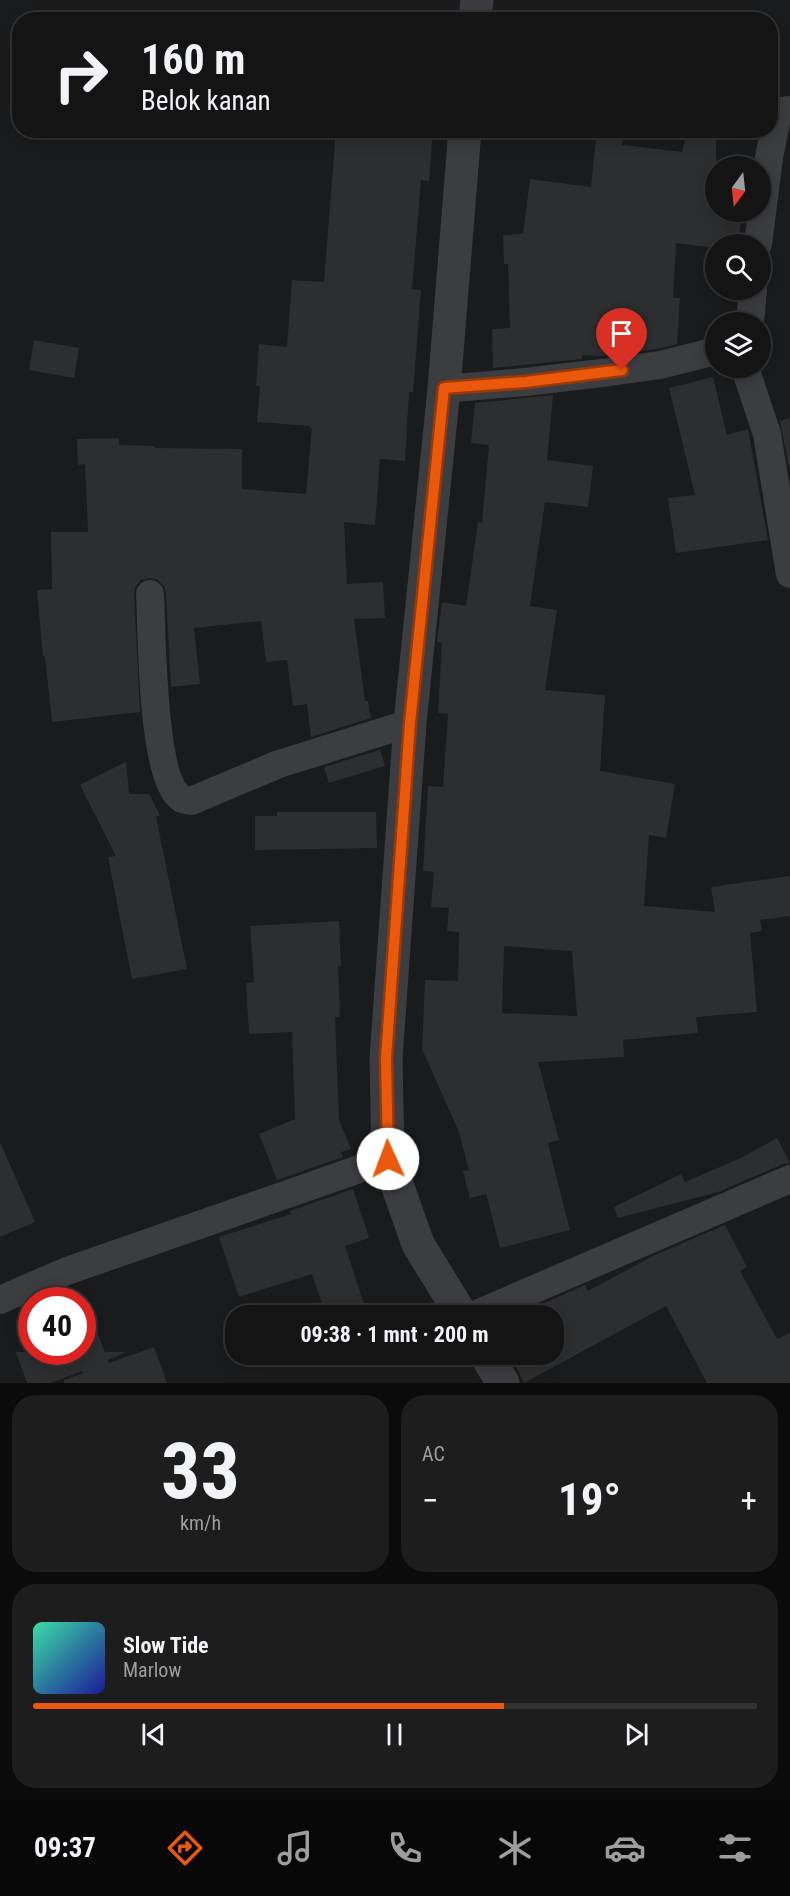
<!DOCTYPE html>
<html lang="id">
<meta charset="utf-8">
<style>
body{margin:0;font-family:"Roboto Condensed",sans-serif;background:#1d1d1e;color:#f1f3f6;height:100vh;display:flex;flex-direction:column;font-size:22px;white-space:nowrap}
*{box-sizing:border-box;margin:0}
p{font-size:20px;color:#9d9ea0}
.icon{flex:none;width:33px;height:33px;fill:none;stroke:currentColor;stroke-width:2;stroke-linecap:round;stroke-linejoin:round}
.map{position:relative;height:1383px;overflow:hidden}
.panel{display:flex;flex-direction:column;gap:12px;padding:12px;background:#0b0b0c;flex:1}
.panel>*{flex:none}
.banner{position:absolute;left:12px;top:12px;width:766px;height:126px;border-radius:24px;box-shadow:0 3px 15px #0003,0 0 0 2px #333334;background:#141415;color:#f1f3f6;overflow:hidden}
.needle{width:39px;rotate:195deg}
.fabs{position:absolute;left:705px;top:156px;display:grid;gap:12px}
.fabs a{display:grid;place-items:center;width:66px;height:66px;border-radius:50%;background:#141415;box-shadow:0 3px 15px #0003,0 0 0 2px #333334;font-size:30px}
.speed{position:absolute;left:18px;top:1287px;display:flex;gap:12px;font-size:30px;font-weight:700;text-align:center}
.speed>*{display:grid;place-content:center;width:78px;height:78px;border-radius:50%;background:#141415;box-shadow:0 3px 15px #0003,0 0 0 2px #333334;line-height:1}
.speed .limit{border:9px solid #d22;background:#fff;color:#111}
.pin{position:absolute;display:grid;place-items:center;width:51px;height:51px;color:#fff;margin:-62px -26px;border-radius:50% 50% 50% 0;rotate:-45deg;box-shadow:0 0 6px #0007}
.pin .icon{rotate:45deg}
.me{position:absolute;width:66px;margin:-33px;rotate:358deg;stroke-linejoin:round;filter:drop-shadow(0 0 4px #0008)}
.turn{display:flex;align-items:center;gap:21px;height:126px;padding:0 30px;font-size:27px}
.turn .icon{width:78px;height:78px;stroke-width:2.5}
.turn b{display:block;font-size:42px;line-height:51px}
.big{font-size:45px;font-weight:700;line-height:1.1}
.panel .tile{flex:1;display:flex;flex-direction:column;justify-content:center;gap:9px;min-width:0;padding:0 21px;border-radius:24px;background:#1d1d1e}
.panel .dial{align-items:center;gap:0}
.dial b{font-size:78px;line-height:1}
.song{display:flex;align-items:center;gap:18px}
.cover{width:72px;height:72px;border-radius:9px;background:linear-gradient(135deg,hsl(160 70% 55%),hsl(240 70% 35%))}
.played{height:6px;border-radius:3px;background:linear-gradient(90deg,#ea580c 65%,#333334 65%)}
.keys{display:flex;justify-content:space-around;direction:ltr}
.heat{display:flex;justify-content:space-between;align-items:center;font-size:33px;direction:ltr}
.panel .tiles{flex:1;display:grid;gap:12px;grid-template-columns:1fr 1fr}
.tile:last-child{grid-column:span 2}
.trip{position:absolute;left:225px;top:1305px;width:339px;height:60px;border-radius:24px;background:#141415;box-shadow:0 3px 15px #0003,0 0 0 2px #333334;font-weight:700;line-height:60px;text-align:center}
.menu{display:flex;height:96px;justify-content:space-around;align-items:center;background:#080808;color:#9d9ea0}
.menu .icon{width:42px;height:42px}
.menu .active{color:#ea580c}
.menu b{font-size:27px;color:#f1f3f6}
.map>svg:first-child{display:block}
.building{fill:#2d2e30;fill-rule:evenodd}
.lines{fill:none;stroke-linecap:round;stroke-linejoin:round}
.minor{stroke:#3c3d41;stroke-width:28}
.tertiary{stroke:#3c3d41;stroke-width:33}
.route-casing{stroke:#983908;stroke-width:15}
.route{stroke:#ea580c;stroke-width:10}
</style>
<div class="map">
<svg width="790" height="1383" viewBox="0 0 790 1383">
<rect width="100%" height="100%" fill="#1a1b1c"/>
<g class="building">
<polygon points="336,130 433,130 429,181 421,180 412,289 421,290 413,392 409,392 405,461 380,459 375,525 344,522 347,584 383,582 385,618 354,619 365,701 368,701 371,718 311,737 307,704 293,706 287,660 266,662 261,621 194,628 200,684 171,687 166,593 164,586 158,580 150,578 141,580 135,587 134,594 140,712 52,722 45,656 43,656 37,590 52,589 51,532 88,532 85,464 78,465 77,439 119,438 119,445 155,446 155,448 242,449 242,489 306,494 312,428 309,428 310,426 257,422 260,386 256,386 259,344 287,347 292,280 324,282"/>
<polygon points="597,130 625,130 622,145 682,152 688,130 716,130 716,212 742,212 738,244 716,244 716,248 676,243 673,298 680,298 677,344 657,349 602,356 582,355 582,359 493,368 492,329 510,328 508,264 504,264 503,235 523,234 530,179 591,187"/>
<polygon points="34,340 79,348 74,378 29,370"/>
<polygon points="713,377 727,435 748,429 768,540 676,553 668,498 695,495 669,388"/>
<path d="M553,395L547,460L593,466L588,507L545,502L530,606L557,610L545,690L605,695L600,771L675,784L666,838L649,835L644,906L715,912L711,887L790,876V916L760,920L762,931L750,933L757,1012L696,1017L698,1033L623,1040L624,1057L538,1062L559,1140L548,1143L570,1230L500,1248L486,1194L470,1198L463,1171L469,1170L459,1132L422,1049L425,980L458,981L459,932L447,931L449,908L431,907L434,872L423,871L428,786L443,787L448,714L438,713L442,643L437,642L442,602L466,606L478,522L482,523L489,445L471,443L475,403ZM504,946L572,951L577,1016L502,1013Z"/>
<polygon points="790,418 790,472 780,421"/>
<polygon points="380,750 385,766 329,783 324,767"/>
<polygon points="126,762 129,794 149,794 160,815 156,817 187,969 132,979 108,857 116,856 80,785"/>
<polygon points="277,812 376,812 377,848 255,850 255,816 277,816"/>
<polygon points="339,921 341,966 338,966 340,1017 335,1017 339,1120 351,1149 341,1152 343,1157 277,1180 259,1134 295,1119 292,1032 249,1034 246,983 254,982 250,926"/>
<polygon points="777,1138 790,1163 783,1164 718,1192 618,1218 614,1207 681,1174 685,1182 741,1158"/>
<polygon points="0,1142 35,1222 0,1237"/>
<polygon points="353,1189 369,1238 345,1246 368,1316 326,1316 312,1274 239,1297 219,1237 291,1214 290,1211"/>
<polygon points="725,1225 747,1267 740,1271 777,1339 790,1333 790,1383 707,1383 666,1306 524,1383 510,1354 554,1354 554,1316 515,1316 585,1285 588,1291 655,1255"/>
<polygon points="82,1300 85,1300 105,1352 126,1352 108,1360 109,1363 154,1347 167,1383 64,1383 64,1380 83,1373 82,1371 51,1383 27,1383 16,1352 82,1352"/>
</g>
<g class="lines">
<g class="minor">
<polyline points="758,244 769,158 777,117 781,111 790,110"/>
<polyline points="750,322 753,290"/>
<polyline points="745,368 767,434 790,574"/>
<polyline points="444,389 525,382 602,373 660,365 716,351"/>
<path d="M150,594C152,631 151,780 182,799C184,800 188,800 191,801L279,764L410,723"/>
<polyline points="0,1300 67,1271 388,1159"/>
<polyline points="472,1316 790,1179"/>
</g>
<g class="tertiary">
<polyline points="475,20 477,0"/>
<polyline points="462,1316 418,1244 388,1159 386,1058 410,723 444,389 465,130"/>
<polyline points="485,1354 503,1383"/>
</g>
</g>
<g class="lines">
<g class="route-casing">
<polyline id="route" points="388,1159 386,1058 410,723 444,388 525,382 622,370"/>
</g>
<use href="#route" class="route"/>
</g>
</svg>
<div class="fabs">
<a><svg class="needle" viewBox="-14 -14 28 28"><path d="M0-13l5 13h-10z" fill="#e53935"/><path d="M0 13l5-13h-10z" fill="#9d9ea0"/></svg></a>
<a><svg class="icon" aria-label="search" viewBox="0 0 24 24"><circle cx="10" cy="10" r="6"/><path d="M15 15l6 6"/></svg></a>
<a><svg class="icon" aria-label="layers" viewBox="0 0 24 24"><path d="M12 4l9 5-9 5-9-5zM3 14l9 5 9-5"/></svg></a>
</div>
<div class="speed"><div class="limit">40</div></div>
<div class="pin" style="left:622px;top:370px;background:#d93025"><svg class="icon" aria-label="arrive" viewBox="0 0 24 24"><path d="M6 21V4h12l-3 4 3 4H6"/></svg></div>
<svg class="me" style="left:388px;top:1159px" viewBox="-20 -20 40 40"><circle r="19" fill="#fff"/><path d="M0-13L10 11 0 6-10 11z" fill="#ea580c"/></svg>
<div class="trip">09:38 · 1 mnt · 200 m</div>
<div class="banner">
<div class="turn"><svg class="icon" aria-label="right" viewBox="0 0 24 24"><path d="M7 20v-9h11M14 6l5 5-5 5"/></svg><div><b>160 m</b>Belok kanan</div></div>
</div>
</div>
<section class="panel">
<div class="tiles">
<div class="tile dial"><b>33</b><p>km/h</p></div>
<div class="tile"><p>AC</p>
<div class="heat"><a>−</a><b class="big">19°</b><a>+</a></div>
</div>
<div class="tile">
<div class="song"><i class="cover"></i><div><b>Slow Tide</b><p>Marlow</p></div></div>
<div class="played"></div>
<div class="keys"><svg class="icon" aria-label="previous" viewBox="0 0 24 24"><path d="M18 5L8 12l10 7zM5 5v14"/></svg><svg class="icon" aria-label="pause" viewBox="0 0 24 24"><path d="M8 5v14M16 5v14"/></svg><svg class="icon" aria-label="next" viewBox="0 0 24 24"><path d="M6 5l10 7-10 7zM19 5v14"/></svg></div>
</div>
</div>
</section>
<nav class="menu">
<b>09:37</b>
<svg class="icon active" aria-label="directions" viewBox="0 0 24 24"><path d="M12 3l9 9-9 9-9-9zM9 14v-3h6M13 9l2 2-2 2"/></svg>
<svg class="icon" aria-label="music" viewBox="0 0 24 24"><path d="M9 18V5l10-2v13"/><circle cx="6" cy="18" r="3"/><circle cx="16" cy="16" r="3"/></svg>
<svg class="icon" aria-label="phone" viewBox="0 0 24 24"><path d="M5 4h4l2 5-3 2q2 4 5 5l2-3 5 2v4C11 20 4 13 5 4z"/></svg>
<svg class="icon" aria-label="climate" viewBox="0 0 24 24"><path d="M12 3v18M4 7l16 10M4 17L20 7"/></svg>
<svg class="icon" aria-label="car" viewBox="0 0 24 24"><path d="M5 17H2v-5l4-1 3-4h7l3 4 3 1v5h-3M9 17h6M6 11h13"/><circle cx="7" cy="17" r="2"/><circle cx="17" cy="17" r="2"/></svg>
<svg class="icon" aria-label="filters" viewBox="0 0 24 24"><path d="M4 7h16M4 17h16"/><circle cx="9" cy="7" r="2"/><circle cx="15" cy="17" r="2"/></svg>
</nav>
